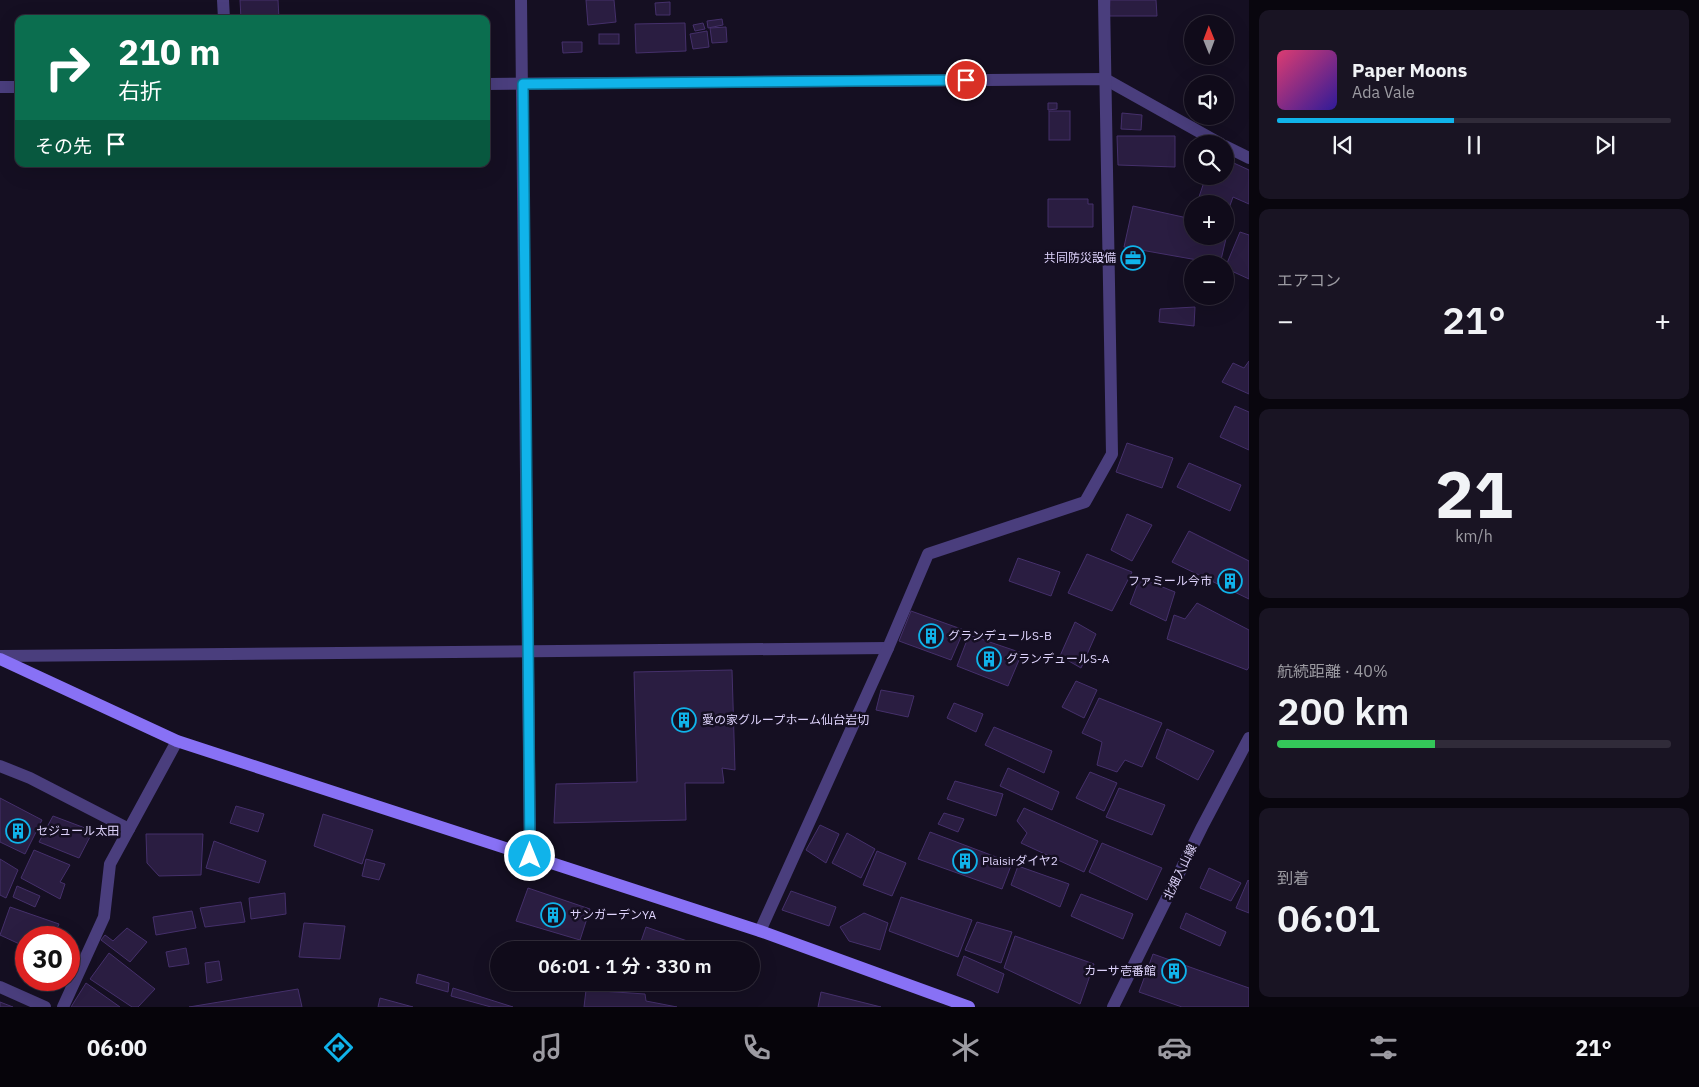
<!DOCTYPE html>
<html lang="ja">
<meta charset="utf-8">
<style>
body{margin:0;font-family:"IBM Plex Sans","Noto Sans JP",sans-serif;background:#191423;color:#f1f3f6;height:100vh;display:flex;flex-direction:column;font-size:19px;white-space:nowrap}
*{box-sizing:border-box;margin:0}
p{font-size:16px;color:#9c9ba2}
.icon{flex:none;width:28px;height:28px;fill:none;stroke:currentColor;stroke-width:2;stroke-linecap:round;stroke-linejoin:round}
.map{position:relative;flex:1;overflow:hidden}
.side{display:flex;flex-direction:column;gap:10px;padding:10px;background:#09060e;width:450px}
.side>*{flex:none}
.top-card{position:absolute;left:15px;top:15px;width:475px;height:152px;border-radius:10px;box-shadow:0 5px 20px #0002,0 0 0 1px #302b39;background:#0b6e4f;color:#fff;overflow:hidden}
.needle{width:32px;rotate:359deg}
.fabs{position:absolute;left:1184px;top:15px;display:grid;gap:10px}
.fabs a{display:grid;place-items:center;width:50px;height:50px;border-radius:50%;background:#100b1a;box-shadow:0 5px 20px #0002,0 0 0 1px #302b39;font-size:25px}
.speed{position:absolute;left:15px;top:926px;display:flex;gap:10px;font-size:25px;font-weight:700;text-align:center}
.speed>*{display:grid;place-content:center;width:65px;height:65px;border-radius:50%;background:#100b1a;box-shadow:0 5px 20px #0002,0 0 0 1px #302b39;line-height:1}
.speed .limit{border:8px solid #d22;background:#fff;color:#111}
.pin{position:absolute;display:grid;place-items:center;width:42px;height:42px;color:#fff;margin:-21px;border:2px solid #fff;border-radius:50%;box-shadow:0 1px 5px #0007}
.me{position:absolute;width:55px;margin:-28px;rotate:0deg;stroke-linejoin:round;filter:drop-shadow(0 0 4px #0008)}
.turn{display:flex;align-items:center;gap:18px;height:105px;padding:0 20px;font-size:22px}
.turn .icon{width:65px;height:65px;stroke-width:2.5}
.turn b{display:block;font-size:35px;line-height:42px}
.then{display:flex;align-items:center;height:48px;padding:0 20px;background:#0003;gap:10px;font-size:19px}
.big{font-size:38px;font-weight:600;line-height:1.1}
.side .tile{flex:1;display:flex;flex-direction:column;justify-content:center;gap:8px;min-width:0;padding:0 18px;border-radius:10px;background:#191423}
.side .dial{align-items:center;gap:0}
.dial b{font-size:65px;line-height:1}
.song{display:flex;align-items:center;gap:15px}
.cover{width:60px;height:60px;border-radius:8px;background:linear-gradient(135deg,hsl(340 70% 55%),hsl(250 70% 35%))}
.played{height:5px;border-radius:2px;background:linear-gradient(90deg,#10b3ea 45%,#302b39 45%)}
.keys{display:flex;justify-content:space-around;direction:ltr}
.heat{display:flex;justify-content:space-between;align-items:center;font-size:28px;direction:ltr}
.charge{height:8px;border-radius:4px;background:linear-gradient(90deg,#34c759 40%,#302b39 0)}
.trip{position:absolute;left:490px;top:941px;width:270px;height:50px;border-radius:25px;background:#100b1a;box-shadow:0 5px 20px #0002,0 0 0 1px #302b39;font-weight:600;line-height:50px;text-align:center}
.tabs{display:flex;height:80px;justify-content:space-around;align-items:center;background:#06040a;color:#9c9ba2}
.tabs .icon{width:35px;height:35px}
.tabs .active{color:#10b3ea}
.tabs b{font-size:22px;color:#f1f3f6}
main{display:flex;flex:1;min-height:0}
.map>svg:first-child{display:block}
.building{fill:#2a1d41;stroke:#45306b}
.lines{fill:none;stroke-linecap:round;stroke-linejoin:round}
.street{stroke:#4a3e7d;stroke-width:12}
.secondary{stroke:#8871f5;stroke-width:12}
.route-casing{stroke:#0a7498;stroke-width:12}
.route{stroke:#10b3ea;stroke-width:9}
.labels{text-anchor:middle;stroke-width:5;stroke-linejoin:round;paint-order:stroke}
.poi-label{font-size:12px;fill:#ded3fc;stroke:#150f22;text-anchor:start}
.street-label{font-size:12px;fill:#ded3fc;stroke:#150f22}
</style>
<main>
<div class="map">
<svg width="1249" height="1007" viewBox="0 0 1249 1007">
<rect width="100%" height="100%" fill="#150f22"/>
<g class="building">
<polygon points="240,0 278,0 279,19 241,19"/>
<polygon points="586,0 614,0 616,22 588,25"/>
<polygon points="1110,0 1156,0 1157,16 1109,16"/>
<polygon points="670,2 670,15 656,15 655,3"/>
<polygon points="722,19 723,25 708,28 707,21"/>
<polygon points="685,23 686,51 636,53 635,24"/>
<polygon points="703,23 705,29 695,31 693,25"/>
<polygon points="726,27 727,42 712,43 710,28"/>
<polygon points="707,31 709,47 693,49 690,34"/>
<rect x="599" y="34" width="20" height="10"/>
<polygon points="562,42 582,42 582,52 563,53"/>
<polygon points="1048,103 1057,103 1057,109 1048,110"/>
<rect x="1049" y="111" width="21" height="29"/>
<polygon points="1122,113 1142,115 1141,130 1121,129"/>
<polygon points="1117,136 1175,136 1175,167 1118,165"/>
<polygon points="1225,159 1249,170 1249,204 1233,197 1228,211 1225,210 1225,204 1208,204 1198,200 1206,176 1225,176"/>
<polygon points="1048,199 1088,199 1088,204 1093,204 1093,227 1048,227"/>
<polygon points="1133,206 1192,219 1192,236 1225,236 1225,226 1229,226 1220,264 1124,247"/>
<polygon points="1240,232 1249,235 1249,279 1225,268"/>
<polygon points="1195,307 1194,326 1159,322 1160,309"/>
<polygon points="1249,361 1249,394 1222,382 1233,363 1244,368"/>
<polygon points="1235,406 1249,412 1249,450 1220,437"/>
<polygon points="1127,443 1173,458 1162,488 1116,472"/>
<polygon points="1189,463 1241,485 1230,511 1177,487"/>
<polygon points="1127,514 1152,525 1132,561 1111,550"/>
<polygon points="1189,531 1249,561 1249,599 1172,562"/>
<polygon points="1087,554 1132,572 1112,611 1068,593"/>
<polygon points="1018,558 1060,572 1051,596 1009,581"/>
<polygon points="1140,578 1175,592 1166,621 1130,604"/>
<polygon points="1197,603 1249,630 1249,667 1247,670 1167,639 1174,615 1185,619"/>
<polygon points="911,611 964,630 951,660 899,641"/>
<polygon points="1075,622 1096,634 1081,668 1060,656"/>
<polygon points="969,635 1022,653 1008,686 957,666"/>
<polygon points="732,670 735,770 722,768 724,783 685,783 686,820 554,823 556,784 637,782 634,672"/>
<polygon points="1076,681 1097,690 1084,718 1062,707"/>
<polygon points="881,690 914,696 908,717 876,710"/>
<polygon points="1099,698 1162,723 1142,767 1125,760 1117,772 1097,765 1102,742 1082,733"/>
<polygon points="954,703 983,714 976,732 947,718"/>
<polygon points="994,727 1052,751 1044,773 985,745"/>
<polygon points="1167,729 1214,751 1198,780 1156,758"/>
<polygon points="1008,768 1059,792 1052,810 1000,786"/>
<polygon points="1090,772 1117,783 1104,811 1076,798"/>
<polygon points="955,781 1003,794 996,816 947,799"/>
<polygon points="1119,788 1165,805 1152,835 1106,817"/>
<polygon points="0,798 42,820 25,854 0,842"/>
<polygon points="236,806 264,814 258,832 230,823"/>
<polygon points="1024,808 1098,841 1084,872 1021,843 1027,833 1017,821"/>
<polygon points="944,813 964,819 958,832 938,824"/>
<polygon points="323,814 373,830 362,864 314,846"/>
<polygon points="53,816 93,831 79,858 39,842"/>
<polygon points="820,825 839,834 826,863 806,850"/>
<polygon points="930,832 1012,863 1002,889 918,859"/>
<polygon points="847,833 875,849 861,878 832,863"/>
<polygon points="146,834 203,834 201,875 159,876 147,863"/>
<polygon points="214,841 266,861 259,883 206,868"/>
<polygon points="1102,843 1162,868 1147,900 1089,872"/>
<polygon points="34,850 70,865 60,882 65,884 60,899 21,878"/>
<polygon points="877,851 906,863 892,896 863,885"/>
<polygon points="0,859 18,870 6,898 0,895"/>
<polygon points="366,859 385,864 379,880 362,876"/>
<polygon points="1018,866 1069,884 1060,907 1011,885"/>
<polygon points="1209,868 1241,883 1231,901 1200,888"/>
<polygon points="1248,880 1249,881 1249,913 1236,908"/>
<polygon points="17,886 40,896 35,907 13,897"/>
<polygon points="528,888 590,909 580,940 516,921"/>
<polygon points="791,891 836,907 829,926 782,910"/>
<polygon points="285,893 286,914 251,919 249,898"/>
<polygon points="1081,894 1133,914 1123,939 1071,916"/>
<polygon points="901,897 972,920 958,957 889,931"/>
<polygon points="241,902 245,922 205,927 200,908"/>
<polygon points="10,907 59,924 53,938 26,938 26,947 0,935"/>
<polygon points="192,911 196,928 156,935 153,917"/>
<polygon points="864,913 888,923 880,950 849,941 840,927"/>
<polygon points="1186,913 1226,932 1220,946 1180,928"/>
<polygon points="977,922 1012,932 1001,963 965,950"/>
<polygon points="304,923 345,926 340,959 299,957"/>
<polygon points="646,927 714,950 638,950"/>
<polygon points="127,928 147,942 130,962 101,940 105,935 113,941"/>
<polygon points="1015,936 1094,964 1080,1004 1004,968"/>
<polygon points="186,948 189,964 169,967 166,952"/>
<polygon points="109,953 155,989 138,1007 132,1007 90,979"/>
<polygon points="1153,954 1249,988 1249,1007 1182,1007 1139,992"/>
<polygon points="964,956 1004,974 998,993 957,975"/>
<polygon points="219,961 222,980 207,983 205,963"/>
<polygon points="418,974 449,983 448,992 416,983"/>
<polygon points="86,983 120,1007 71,1007"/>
<polygon points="453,988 513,1007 491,1007 451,996"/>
<polygon points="298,989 302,1007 189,1007"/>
<polygon points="586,990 645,994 646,1001 677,1007 584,1007"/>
<polygon points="821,992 881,1007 818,1007"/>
<polygon points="380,998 413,1007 378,1007"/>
<polygon points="0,1002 13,1007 0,1007"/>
</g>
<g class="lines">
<g class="street">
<polyline points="223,0 224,19"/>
<polyline points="521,0 530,855"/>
<polyline points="486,84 1105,79 1221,144"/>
<polyline points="0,87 19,87"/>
<polyline points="1225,146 1249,158"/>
<polyline points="0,656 888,648"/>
<polyline points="0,766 30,778 129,829"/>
<polyline points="760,931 888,648 928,554 1085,502 1112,454 1104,0"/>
<polyline points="0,987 45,1007"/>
<polyline points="63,1007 104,917 110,864 177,741"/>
<polyline points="1113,1007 1202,827 1249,738"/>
</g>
<polyline class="secondary" points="0,659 177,741 760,931 969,1007"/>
</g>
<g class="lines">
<g class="route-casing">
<polyline id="route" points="530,856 523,84 966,80"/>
</g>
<use href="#route" class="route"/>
</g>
<defs>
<g id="office-ring" transform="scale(1.25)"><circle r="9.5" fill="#150f22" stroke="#10b3ea" stroke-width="1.5"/><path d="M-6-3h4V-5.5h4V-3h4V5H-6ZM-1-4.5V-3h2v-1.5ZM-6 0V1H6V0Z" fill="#10b3ea"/></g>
<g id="building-ring" transform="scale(1.25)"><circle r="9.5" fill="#150f22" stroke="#10b3ea" stroke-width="1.5"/><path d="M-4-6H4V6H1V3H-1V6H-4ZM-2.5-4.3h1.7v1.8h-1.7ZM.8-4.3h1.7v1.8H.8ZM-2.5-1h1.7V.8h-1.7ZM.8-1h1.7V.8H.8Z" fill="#10b3ea"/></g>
</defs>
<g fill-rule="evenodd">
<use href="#office-ring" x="1133" y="258"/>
<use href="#building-ring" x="1230" y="581"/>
<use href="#building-ring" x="931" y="636"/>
<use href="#building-ring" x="989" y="659"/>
<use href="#building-ring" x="684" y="720"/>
<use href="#building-ring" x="18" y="831"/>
<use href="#building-ring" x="965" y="861"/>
<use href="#building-ring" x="553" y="915"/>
<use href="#building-ring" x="1174" y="971"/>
</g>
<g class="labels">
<g class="poi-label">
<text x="1116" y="262" text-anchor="end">共同防災設備</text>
<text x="1212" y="585" text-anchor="end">ファミール今市</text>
<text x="948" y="640">グランデュールS-B</text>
<text x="1006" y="663">グランデュールS-A</text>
<text x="702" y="724">愛の家グループホーム仙台岩切</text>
<text x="36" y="835">セジュール太田</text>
<text x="982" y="865">Plaisirダイヤ2</text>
<text x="570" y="919">サンガーデンYA</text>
<text x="1156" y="975" text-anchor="end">カーサ壱番館</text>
</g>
<g class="street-label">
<text transform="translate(1180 872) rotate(-64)" y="4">北畑入山線</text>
</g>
</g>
</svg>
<div class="fabs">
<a><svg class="needle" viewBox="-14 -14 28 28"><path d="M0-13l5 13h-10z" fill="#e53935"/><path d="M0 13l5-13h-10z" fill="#9c9ba2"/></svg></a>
<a><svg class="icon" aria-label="sound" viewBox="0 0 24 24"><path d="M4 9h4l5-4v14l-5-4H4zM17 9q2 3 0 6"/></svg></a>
<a><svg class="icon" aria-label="search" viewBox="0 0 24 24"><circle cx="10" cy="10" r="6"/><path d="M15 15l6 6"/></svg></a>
<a>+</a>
<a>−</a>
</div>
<div class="speed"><div class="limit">30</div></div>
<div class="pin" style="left:966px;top:80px;background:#d93025"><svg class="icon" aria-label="arrive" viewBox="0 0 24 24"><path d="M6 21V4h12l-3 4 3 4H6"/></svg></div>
<svg class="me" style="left:530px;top:856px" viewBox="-20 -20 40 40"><circle r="17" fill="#10b3ea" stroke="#fff" stroke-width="3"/><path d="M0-11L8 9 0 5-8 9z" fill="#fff"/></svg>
<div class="trip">06:01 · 1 分 · 330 m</div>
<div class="top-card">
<div class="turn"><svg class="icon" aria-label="right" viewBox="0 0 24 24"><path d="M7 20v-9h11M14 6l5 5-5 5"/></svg><div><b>210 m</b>右折</div></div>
<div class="then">その先<svg class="icon" aria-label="arrive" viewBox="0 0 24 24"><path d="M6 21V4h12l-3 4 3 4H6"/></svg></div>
</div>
</div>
<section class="side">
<div class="tile">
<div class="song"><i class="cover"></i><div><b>Paper Moons</b><p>Ada Vale</p></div></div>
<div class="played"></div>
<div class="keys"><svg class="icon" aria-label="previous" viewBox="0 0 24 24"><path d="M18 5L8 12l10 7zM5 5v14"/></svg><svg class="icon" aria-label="pause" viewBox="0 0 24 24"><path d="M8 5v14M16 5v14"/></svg><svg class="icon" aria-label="next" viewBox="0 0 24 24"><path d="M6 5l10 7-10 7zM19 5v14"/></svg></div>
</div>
<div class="tile"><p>エアコン</p>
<div class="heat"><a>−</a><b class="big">21°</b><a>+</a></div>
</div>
<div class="tile dial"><b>21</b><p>km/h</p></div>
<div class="tile"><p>航続距離 · 40%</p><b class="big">200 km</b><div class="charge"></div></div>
<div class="tile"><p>到着</p><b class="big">06:01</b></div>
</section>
</main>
<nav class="tabs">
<b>06:00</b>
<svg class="icon active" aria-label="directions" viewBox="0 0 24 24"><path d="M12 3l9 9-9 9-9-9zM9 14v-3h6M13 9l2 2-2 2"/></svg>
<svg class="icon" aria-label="music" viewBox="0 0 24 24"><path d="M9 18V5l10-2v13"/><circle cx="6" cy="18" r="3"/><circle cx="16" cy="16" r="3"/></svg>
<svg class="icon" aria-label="phone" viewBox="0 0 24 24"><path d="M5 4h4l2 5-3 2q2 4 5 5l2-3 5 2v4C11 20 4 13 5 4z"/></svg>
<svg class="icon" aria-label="climate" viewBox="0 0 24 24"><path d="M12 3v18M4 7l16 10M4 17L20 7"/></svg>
<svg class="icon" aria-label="car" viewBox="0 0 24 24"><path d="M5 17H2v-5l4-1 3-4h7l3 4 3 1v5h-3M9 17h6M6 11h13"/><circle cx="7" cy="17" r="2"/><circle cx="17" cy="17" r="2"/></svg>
<svg class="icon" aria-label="filters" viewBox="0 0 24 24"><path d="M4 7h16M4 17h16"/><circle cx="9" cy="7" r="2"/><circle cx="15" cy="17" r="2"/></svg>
<b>21°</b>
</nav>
